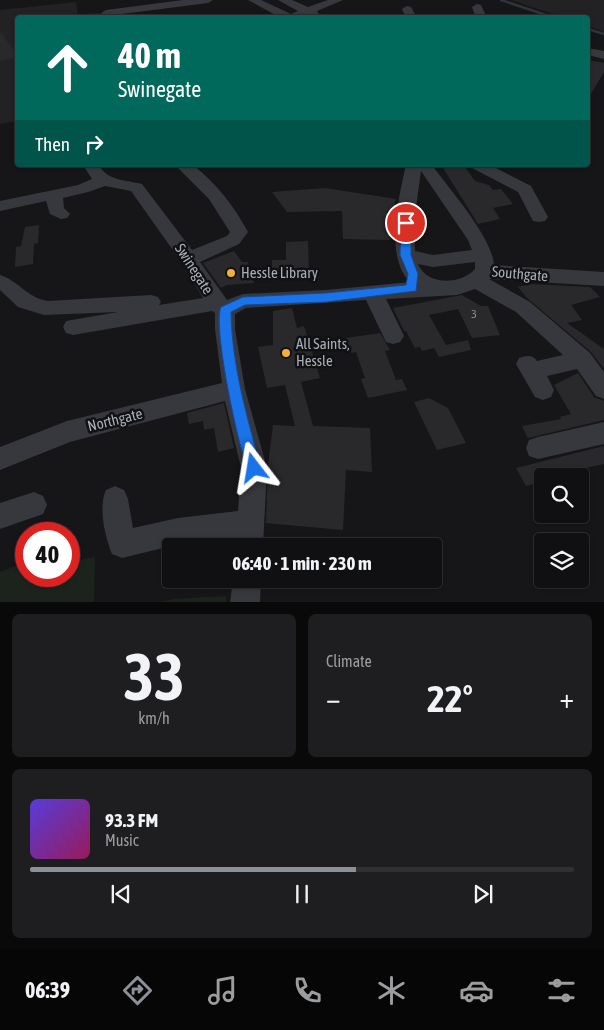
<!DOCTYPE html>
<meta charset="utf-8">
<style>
body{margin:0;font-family:"Asap Condensed",sans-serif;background:#1e1e20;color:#f1f3f6;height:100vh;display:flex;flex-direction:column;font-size:19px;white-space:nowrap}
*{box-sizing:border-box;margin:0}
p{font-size:16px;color:#9c9d9f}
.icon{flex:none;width:28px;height:28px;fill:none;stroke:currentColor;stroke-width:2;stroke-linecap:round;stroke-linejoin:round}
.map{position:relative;height:602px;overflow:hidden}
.panel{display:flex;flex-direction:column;gap:12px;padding:12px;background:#09090a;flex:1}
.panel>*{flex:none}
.guide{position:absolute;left:15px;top:15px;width:575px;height:152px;border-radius:5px;box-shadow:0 1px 4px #0004,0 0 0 1px #303032;background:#00695c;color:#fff;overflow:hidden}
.buttons{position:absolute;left:534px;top:468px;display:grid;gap:10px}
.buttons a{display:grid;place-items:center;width:55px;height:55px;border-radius:5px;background:#101012;box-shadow:0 1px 4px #0004,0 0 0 1px #303032;font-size:25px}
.speed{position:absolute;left:15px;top:522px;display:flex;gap:10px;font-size:25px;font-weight:700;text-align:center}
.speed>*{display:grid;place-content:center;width:65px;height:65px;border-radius:50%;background:#101012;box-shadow:0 1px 4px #0004,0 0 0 1px #303032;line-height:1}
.speed .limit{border:8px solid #d22;background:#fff;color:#111}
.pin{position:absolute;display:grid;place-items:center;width:42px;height:42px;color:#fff;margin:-21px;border:2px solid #fff;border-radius:50%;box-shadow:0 1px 5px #0007}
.me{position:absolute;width:55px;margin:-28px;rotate:346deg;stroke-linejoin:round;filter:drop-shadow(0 0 4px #0008)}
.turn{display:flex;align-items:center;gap:18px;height:105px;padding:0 20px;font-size:22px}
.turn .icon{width:65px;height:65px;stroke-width:2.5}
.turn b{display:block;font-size:35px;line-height:42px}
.then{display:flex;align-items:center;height:48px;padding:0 20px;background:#0003;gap:10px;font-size:19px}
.big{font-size:38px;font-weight:700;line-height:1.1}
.panel .tile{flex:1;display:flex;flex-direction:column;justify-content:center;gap:8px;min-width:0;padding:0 18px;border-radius:8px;background:#1e1e20}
.panel .dial{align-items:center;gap:0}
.dial b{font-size:65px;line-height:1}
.song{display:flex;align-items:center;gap:15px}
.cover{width:60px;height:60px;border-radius:8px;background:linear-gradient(135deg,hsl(250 70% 55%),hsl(330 70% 35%))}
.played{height:5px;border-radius:2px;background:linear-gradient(90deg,#8c9099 60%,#303032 60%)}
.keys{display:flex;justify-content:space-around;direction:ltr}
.heat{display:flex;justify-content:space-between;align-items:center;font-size:28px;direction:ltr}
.panel .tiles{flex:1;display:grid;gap:12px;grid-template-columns:1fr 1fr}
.tile:last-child{grid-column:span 2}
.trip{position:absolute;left:162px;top:538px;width:280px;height:50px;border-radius:5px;background:#101012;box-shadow:0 1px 4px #0004,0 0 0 1px #303032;font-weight:700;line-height:50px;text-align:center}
.tab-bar{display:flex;height:80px;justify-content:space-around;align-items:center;background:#060607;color:#9c9d9f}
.tab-bar .icon{width:35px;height:35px}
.tab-bar .current{color:#8c9099}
.tab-bar b{font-size:22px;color:#f1f3f6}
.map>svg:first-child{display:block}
.built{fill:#222225}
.green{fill:#1c231d}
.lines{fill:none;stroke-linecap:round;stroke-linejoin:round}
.stream{stroke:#2c353c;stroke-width:2.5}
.building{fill:#29292c}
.minor{fill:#37383d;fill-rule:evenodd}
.route{fill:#1a73e8;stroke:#114b97}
.poi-dot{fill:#f2b134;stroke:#111113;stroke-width:2}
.labels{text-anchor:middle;stroke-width:5;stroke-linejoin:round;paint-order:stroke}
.number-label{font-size:12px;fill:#888b94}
.street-label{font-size:15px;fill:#a8adb8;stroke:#111113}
.poi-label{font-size:15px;fill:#a8adb8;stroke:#111113;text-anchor:start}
</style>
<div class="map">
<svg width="604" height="603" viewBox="0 0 604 603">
<rect width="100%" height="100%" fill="#161618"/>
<g class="built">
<polygon points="511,0 604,0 604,32 588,26 588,18 562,17"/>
<polygon points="76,2 78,14 101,13 102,17 18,18 17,121 0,124 0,10"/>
</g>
<g class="green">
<polygon points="95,557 94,602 0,602 0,572 26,562 26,576 69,576 69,562"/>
<polygon points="226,596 226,602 159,602 175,599"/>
</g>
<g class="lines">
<g class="stream">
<polyline points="501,0 555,18"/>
<polyline points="588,29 604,34"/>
</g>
</g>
<g class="building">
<polygon points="0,31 18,56 18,57 0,61"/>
<polygon points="588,60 604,63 604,72 588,99"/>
<polygon points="464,166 475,181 489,185 493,190 501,189 513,204 493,208 500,219 478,224 443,168"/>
<polygon points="325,188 396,199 392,212 387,211 390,240 343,239 342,211 287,212 272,192"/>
<polygon points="39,225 38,243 34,244 33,264 15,267 16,247 21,246 25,227"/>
<polygon points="308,241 309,277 272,277 272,260 286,260 286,242"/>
<polygon points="234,251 242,262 248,262 254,283 227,285 221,288 203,263"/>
<polygon points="530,284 590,287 600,297 571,305 582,320 567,323 604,349 604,369 591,352 527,298 518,287"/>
<polygon points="462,295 481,306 488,306 500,335 472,338 458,309 429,315 446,345 468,340 471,350 439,357 434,348 422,351 420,347 415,348 406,331 404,331 393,308"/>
<polygon points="292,308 297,328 304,326 320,378 301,382 313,426 370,428 372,472 346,470 343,530 266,523 268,465 273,425 295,426 285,385 267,388 258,347 273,345 273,311"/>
<polygon points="380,333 390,350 385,351 396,380 402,379 407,390 368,398 361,379 365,378 356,352 351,353 346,338"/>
<polygon points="578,373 594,397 604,401 604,420 528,438 522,426 561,419 560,417 571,414 554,385"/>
<polygon points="429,398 448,408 466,443 437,450 414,402"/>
<polygon points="224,403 234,448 218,452 214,428 204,430 203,421 189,424 187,413"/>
<polygon points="604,446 604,464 567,472 570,476 542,476 542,482 526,486 516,468"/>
</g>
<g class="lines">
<g class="minor">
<polygon points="183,0 213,0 208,3 106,16 101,13 106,10"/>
<polygon points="248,0 261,0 291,14 298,11 278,0 292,0 308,7 328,0 343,0 317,11 319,14 318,16 307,15 300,18 281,18"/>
<polygon points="477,4 481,5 487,18 476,18 472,7"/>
<polygon points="407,6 411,7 417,18 406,18 402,9"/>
<polygon points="588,48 604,51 604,59 588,55"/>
<path d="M83,165H99C107,181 126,180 142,184L192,250L227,236L230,232L209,199L175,165H193C216,183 234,206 248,232L239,244L200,262L227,300L243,294L326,290L410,282C384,257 399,196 406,165H432C450,190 492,237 494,265L604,272V286L489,279L530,302L590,353L604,372V399L596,396L577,369L547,376L554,390L551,397L543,400L535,397L516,364L519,358C526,356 532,354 537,361L563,355L516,312L475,289L457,295L386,299L404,336L400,342L393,344L386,342L366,300L246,308L235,314V329L245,389L267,468L263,546H235L236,538L171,546L122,558L112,554C105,537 98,507 106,490L115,486L124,490L128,499L133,528L178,518L238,511L241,468L225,401L70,442L0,470V447L67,421L222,383L215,329V313L212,311L73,335L66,333L63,327L66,321L118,312L44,315L18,307L0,290V275C19,281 27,298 48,301L151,295L158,297L161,302L159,305L203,298L182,263L131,191L105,186L88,192L63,198L64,208L70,214L67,218L61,219L50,214L46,201L0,211V201L78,185L92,179ZM421,171L468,240L472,250L433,255L415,251L414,222ZM475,262V269C461,285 427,286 418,264L433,267Z"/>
<polygon points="470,165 490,165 531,186 548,217 545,221 539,222 533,221 518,192 472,168"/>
<polygon points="604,422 604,444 538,459 529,456 526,448 529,440 538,437"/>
<polygon points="34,492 43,496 47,505 43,514 0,529 0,503"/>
<polygon points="233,579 261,579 260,603 230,603"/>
</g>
</g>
<path class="route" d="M406,220L411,223V255L418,274L416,291L326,302L245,305L231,312C232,366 247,417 261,468L259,473L254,475L249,473C239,451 212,325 221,307L243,297L326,293L406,285L408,274L400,255L401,223Z"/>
<g class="poi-dot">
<circle cx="231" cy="273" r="5"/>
<circle cx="286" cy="353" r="5"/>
</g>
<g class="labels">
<g class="number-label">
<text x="474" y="318">3</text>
</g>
<g class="street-label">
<text transform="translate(194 269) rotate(57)" y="5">Swinegate</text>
<text transform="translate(520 274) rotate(5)" y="5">Southgate</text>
<text transform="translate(115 420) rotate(-14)" y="5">Northgate</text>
</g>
<g class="poi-label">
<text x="241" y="278">Hessle Library</text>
<text x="296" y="349">All Saints,<tspan x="296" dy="17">Hessle</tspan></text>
</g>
</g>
</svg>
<div class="buttons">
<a><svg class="icon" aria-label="search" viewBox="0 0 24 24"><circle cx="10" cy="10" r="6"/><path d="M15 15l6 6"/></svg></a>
<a><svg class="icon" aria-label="layers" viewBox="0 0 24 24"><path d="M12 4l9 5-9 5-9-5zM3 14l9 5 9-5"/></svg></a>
</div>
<div class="speed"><div class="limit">40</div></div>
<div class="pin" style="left:406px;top:223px;background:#d93025"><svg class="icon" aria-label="arrive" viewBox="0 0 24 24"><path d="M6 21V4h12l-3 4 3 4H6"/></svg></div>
<svg class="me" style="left:254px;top:468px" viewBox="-20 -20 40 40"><path d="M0-17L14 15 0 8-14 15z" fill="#1a73e8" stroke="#fff" stroke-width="4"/></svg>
<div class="trip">06:40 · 1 min · 230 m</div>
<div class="guide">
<div class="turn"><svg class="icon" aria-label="ahead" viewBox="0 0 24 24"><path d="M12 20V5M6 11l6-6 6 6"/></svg><div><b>40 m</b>Swinegate</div></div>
<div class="then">Then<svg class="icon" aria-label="right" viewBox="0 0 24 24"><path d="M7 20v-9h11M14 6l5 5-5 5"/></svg></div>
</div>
</div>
<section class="panel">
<div class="tiles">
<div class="tile dial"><b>33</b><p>km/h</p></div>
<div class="tile"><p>Climate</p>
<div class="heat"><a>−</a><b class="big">22°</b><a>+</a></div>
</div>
<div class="tile">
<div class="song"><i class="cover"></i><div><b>93.3 FM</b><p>Music</p></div></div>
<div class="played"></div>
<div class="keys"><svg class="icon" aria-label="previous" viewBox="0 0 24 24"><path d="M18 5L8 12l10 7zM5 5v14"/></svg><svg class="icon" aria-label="pause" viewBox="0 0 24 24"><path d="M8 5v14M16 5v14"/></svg><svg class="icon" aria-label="next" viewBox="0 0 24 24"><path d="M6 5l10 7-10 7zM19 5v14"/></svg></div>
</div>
</div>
</section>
<nav class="tab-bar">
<b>06:39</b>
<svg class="icon current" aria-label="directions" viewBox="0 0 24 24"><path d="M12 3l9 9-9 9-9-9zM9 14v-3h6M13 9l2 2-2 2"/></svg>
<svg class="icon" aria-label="music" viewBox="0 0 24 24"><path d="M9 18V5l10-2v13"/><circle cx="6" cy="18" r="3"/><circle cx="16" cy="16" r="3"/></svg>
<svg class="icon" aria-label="phone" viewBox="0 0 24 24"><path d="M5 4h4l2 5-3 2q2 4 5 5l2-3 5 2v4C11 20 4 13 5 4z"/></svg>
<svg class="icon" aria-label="climate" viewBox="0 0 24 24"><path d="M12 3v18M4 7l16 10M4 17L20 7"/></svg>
<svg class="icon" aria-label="car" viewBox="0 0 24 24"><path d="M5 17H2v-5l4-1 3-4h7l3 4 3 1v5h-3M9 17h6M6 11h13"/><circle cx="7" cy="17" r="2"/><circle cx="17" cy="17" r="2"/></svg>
<svg class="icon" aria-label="filters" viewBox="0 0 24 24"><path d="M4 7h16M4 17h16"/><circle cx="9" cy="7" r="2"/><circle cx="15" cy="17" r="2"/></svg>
</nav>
